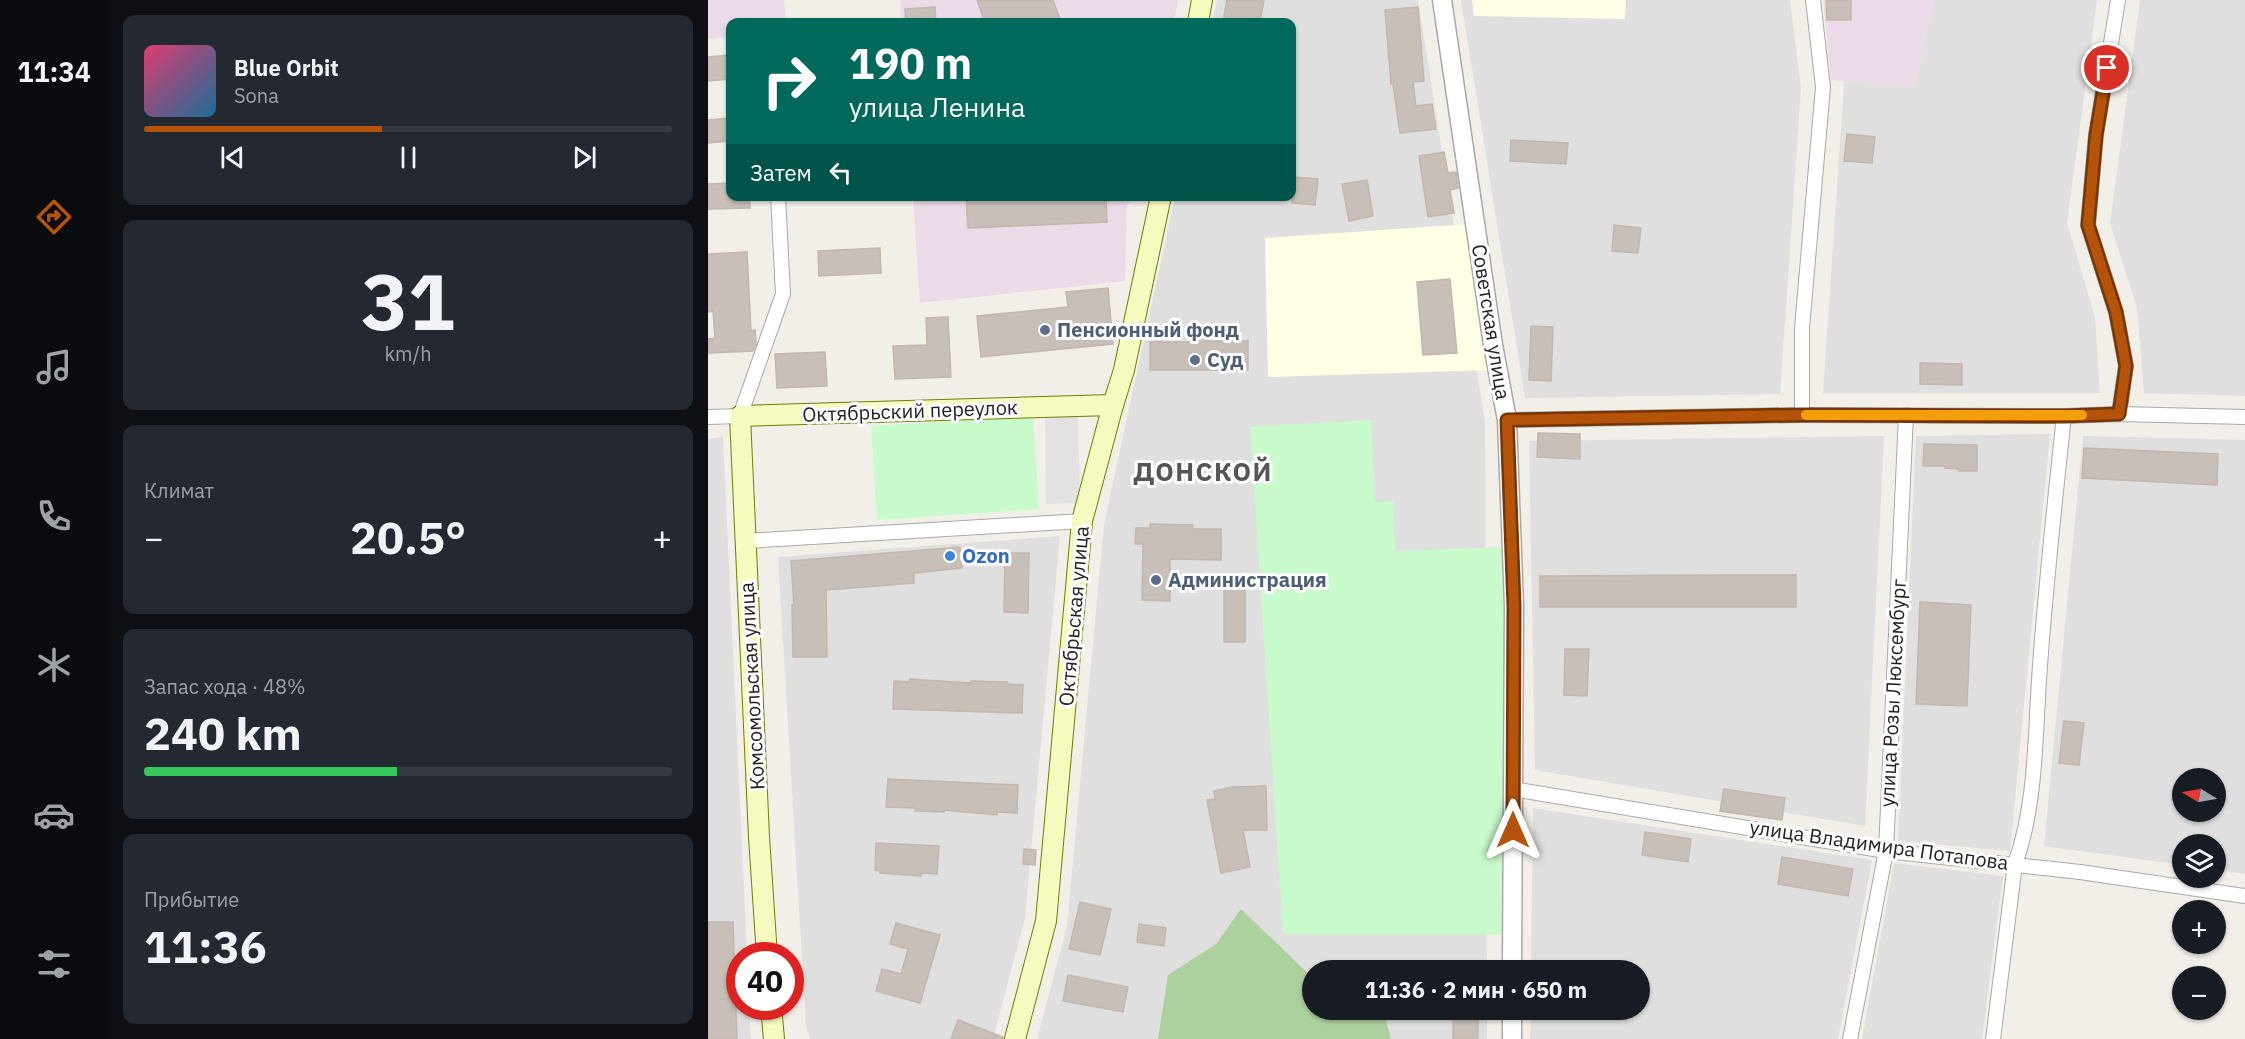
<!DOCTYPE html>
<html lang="ru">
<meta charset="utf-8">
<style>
body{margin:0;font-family:"IBM Plex Sans",sans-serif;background:#242831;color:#f1f3f6;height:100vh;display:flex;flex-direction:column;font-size:22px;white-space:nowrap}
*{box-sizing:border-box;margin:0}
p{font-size:20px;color:#9ea1a6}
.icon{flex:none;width:33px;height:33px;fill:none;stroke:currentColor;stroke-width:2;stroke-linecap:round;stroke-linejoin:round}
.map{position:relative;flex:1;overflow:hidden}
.details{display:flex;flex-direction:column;gap:15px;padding:15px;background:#0d0f14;width:600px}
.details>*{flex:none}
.banner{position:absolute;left:18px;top:18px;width:570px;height:183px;border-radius:12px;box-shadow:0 2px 4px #0004;background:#00695c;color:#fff;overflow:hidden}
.needle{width:39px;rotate:280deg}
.tools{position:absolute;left:1464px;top:768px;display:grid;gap:12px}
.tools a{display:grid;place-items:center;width:54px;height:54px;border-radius:50%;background:#171b24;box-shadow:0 2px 4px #0004;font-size:30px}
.speed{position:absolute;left:18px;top:942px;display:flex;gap:12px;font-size:30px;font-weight:700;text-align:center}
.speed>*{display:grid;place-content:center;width:78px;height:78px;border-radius:50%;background:#171b24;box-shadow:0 2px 4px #0004;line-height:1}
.speed .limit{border:9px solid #d22;background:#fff;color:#111}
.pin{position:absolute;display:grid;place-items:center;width:51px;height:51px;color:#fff;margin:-26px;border:3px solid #fff;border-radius:50%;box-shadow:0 2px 6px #0007}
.me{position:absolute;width:66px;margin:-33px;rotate:0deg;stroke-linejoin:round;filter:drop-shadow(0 0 4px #0008)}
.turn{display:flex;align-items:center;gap:21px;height:126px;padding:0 24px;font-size:27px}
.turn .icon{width:78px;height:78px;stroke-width:2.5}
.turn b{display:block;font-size:42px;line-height:51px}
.then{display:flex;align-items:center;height:57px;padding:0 24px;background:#0003;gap:12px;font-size:22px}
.big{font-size:45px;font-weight:800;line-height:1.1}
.details .tile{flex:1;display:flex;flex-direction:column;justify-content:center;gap:9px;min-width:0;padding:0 21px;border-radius:12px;background:#242831}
.details .dial{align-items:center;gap:0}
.dial b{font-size:78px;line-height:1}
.song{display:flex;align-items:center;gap:18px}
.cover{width:72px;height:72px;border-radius:9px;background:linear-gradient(135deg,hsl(340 70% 55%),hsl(200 70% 35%))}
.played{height:6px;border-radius:3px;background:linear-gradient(90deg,#b45309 45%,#363941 45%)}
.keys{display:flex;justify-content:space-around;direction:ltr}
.heat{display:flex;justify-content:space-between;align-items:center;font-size:33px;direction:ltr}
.charge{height:9px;border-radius:4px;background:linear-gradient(90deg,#34c759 48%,#363941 0)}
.trip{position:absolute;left:594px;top:960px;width:348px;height:60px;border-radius:30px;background:#171b24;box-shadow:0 2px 4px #0004;font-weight:800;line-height:60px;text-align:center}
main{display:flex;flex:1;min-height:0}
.tab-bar{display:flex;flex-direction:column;width:108px;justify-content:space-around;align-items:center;background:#090b0e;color:#9ea1a6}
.tab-bar .icon{width:42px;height:42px}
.tab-bar .selected{color:#b45309}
.tab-bar b{font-size:27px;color:#f1f3f6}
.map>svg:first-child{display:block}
.residential{fill:#e0dfdf;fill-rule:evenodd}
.industrial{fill:#ebdbe8}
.education{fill:#ffffe5}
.forest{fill:#add19e}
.park{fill:#c8facc}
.parking{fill:#e2e2e2}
.building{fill:#c7bfb8;stroke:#c4b6ab;stroke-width:1.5}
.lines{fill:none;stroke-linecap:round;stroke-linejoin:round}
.minor-casing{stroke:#a9a9a9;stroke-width:16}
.tertiary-casing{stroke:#a9a9a9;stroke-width:21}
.secondary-casing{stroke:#707d05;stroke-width:22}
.minor{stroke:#fff;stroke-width:14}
.tertiary{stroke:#fff;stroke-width:18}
.secondary{stroke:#f7fabf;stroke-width:20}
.route-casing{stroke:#753606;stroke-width:15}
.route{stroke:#b45309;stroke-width:10}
.slow{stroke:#f59e0b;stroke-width:10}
.service-dot{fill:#5c6f8a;stroke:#fff;stroke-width:2}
.shop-dot{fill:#3f7fe0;stroke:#fff;stroke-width:2}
.labels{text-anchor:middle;stroke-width:6;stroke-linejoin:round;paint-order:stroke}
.street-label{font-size:20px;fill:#222;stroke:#fff}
.service-label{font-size:20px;font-weight:bold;fill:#4e5e75;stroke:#fff;text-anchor:start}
.shop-label{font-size:20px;font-weight:bold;fill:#366cbe;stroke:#fff;text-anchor:start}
.district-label{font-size:26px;font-weight:bold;letter-spacing:1.5px;fill:#555;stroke:#fff}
</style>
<main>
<nav class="tab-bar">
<b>11:34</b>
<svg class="icon selected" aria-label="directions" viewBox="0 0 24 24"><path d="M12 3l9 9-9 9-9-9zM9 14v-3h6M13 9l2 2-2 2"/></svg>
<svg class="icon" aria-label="music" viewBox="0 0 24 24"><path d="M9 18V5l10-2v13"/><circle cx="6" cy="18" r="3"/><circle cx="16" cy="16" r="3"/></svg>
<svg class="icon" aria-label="phone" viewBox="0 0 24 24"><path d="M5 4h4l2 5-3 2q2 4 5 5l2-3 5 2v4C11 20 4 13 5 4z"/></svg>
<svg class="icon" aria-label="climate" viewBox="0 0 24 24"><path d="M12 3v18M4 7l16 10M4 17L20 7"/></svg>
<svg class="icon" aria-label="car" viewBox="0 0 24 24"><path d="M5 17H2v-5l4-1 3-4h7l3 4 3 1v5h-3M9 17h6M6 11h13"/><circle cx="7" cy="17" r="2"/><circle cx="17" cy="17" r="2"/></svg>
<svg class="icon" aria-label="filters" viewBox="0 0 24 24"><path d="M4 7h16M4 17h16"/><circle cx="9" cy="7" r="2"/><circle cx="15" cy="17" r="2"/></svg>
</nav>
<section class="details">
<div class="tile">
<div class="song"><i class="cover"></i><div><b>Blue Orbit</b><p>Sona</p></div></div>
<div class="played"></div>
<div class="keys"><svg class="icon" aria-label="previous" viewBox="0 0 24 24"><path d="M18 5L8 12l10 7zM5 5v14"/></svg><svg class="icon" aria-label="pause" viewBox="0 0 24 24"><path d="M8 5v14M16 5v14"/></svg><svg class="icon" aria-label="next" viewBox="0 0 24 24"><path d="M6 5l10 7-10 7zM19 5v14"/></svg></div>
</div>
<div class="tile dial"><b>31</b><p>km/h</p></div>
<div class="tile"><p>Климат</p>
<div class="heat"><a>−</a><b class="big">20.5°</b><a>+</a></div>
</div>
<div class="tile"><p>Запас хода · 48%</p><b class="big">240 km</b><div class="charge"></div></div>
<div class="tile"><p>Прибытие</p><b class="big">11:36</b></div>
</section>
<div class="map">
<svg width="1537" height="1039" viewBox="0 0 1537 1039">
<rect width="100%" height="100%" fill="#f2efe9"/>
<g class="residential">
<polygon points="509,0 710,0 777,422 779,970 604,970 604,1010 779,1010 779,1039 329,1039 359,926 396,524 467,197 584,196 584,22 504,22"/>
<polygon points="753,0 1082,0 1093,88 1072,394 817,398"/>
<polygon points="1125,0 1389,0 1359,223 1387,317 1392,393 1115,393 1136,85"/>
<polygon points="1432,0 1537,0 1537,396 1436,393 1429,308 1402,223"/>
<polygon points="1342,434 1302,851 1190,841 1208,436"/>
<polygon points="1176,436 1157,826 827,770 821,441"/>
<path d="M1375,436L1537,440V874L1508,870V844H1474V865L1336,846ZM1474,778H1508V812H1474Z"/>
<polygon points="15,437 39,955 32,956 32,1006 41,1007 43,1039 0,1039 0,439"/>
<polygon points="352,536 317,918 285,1039 102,1039 98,1026 70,557"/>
<polygon points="825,808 1164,860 1130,1039 822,1039 823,1010 932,1010 932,970 823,970"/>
<polygon points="1186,863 1295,876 1274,1039 1154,1039"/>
</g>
<g class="industrial">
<polygon points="0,0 76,0 78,22 22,22 22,37 0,39"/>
<polygon points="192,0 470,0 466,22 193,22"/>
<polygon points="1115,0 1227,0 1207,87 1123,80"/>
<polygon points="205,197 426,197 419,205 417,281 212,303"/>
</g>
<g class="education">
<polygon points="764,0 918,0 917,19 766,16"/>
<polygon points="760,224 781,370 560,377 557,238"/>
</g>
<polygon class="forest" points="533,909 604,977 604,1010 675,1010 683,1039 450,1039 460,975 508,944"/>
<g class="park">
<polygon points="325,416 331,509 169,520 163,426"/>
<polygon points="663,420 667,502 685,501 687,551 796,547 795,935 575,934 542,427"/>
</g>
<polygon class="parking" points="337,416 370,416 372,503 338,504"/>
<g class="building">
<polygon points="269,0 345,0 353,22 277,22"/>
<polygon points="519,0 556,0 552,22 515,22"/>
<polygon points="1118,0 1143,0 1143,20 1119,20"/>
<polygon points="227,7 228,22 198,22 197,9"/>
<polygon points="710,7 716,81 705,82 708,106 724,104 728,129 692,133 685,84 683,84 677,10"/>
<polygon points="22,55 22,79 0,81 0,57"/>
<polygon points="22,118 22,141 0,143 0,120"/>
<polygon points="1139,134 1167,137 1164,163 1136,161"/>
<polygon points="803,140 860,143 858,164 802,161"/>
<polygon points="736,152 740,173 748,172 750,188 742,190 746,213 720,217 711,156"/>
<polygon points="584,177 610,179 607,205 584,203"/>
<polygon points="659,180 665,216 641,221 634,184"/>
<polygon points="22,183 22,196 42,196 42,208 0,209 0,184"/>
<polygon points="398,196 399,222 260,228 258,197"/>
<polygon points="906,225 933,228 930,253 904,251"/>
<polygon points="172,248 173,273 111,276 110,251"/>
<polygon points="39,252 43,331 47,330 48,344 45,351 0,353 0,339 7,338 5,311 0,312 0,254"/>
<polygon points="742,279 749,353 715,355 709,282"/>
<polygon points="400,288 405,344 273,357 269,316 360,307 358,292"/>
<polygon points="240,317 243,377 187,379 185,346 219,345 218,318"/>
<polygon points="823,326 845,327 843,381 821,380"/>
<polygon points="499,331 499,341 540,341 540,370 442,370 442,342 484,342 484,332"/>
<polygon points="117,352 119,386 69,388 67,354"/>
<polygon points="1212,363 1254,364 1254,385 1212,384"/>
<polygon points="830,433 872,434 872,459 829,457"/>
<polygon points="1216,444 1269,445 1269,471 1251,471 1251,469 1237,468 1237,466 1215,466"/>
<polygon points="1376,448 1510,454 1509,485 1374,478"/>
<polygon points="442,524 485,525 484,529 513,529 513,560 462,559 462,601 434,600 435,544 427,544 428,528 442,528"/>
<polygon points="252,547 254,568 206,573 206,583 118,590 119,657 85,657 84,605 86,605 83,561"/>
<polygon points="297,553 321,553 320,613 296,612"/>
<polygon points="1013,575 1088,575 1088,607 832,607 832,576"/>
<rect x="516" y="581" width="21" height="61"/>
<polygon points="1212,602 1263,605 1259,706 1208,704"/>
<polygon points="857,649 881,649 879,696 856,695"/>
<polygon points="202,679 263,683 263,681 299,682 299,684 315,685 314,713 185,709 186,681 201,682"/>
<polygon points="1356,721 1376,723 1371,765 1351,763"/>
<polygon points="180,779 310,785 309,813 289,812 289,815 236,810 236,812 207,811 207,808 178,807"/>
<polygon points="558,786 559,830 535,830 542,867 513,873 499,800 507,799 506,791 524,787"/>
<polygon points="1016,789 1077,798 1074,820 1012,811"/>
<polygon points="937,832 983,839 980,862 934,855"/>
<polygon points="168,843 231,846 229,874 213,873 213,876 172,873 172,871 167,870"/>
<polygon points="316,849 328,850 327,865 315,864"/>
<polygon points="1074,857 1145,869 1140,896 1070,884"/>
<polygon points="372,902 403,909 392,955 361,949"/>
<polygon points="0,922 25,922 29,1039 0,1039"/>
<polygon points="188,923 232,935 212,1003 168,991 174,969 193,974 200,949 182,944"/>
<polygon points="431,924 458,928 456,946 429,942"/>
<polygon points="360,975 420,987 415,1012 355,1001"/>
<rect x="745" y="1013" width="25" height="26"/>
<polygon points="250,1020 295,1037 295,1039 243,1039"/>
</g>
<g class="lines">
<g class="minor-casing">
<g id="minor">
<polyline points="1410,0 1388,135 1380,225 1408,312 1418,366 1411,414"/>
<polyline points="1094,415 1094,328 1115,87 1105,0"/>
<polyline points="0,417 32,416 75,294 70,196"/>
<polyline points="799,420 1094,415 1356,416 1411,414 1537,417"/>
<polyline points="37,541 374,521"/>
<polyline points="805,789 1178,851 1372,872 1537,896"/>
<polyline points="1142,1039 1178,851 1198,415"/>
<path d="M1285,1039L1307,864C1329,804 1327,730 1332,666C1338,582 1347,499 1356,416"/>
</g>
</g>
<g class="tertiary-casing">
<g id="tertiary">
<polyline points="734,0 785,345 799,420 806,606 804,970"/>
<polyline points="804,1039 804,1010"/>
</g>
</g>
<g class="secondary-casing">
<g id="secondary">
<polyline points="490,22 494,0"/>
<polyline points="59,956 51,837 32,416 405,405"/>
<polyline points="63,1006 66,1039"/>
<polyline points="307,1039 338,921 374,521 405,405 416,370 453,196"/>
</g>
</g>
<use href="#minor" class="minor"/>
<use href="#tertiary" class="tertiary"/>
<use href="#secondary" class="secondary"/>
</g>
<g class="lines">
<g class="route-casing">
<polyline id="route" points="805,830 806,606 799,420 1094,415 1356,416 1411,414 1418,366 1408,312 1380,225 1388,135 1399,68"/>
</g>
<use href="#route" class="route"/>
<polyline class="slow" points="1098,415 1374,415"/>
</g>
<g class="service-dot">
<circle cx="337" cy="330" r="6"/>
<circle cx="487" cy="360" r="6"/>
<circle cx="448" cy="580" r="6"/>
</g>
<circle class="shop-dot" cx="242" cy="556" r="6"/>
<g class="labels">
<g class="street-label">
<text transform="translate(783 322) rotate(81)" y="7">Советская улица</text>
<text transform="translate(202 411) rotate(-2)" y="7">Октябрьский переулок</text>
<text transform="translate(366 616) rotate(-85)" y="7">Октябрьская улица</text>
<text transform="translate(44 686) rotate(-93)" y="7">Комсомольская улица</text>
<text transform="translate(1185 693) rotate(-87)" y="7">улица Розы Люксембург</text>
<text transform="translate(1171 845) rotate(8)" y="7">улица Владимира Потапова</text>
</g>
<g class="service-label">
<text x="349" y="337">Пенсионный фонд</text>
<text x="499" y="367">Суд</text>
<text x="460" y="587">Администрация</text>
</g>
<g class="shop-label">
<text x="254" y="563">Ozon</text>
</g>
<g class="district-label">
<text x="495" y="481">ДОНСКОЙ</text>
</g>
</g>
</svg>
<div class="tools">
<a><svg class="needle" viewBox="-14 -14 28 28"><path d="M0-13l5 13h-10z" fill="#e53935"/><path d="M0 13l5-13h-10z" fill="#9ea1a6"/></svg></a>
<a><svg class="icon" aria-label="layers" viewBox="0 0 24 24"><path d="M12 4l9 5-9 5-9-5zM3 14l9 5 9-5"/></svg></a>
<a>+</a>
<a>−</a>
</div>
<div class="speed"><div class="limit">40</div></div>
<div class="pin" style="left:1399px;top:68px;background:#d93025"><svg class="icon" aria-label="arrive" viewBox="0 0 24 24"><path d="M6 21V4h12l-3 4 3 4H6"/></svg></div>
<svg class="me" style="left:805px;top:830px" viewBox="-20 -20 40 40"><path d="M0-17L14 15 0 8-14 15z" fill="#b45309" stroke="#fff" stroke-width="4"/></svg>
<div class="trip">11:36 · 2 мин · 650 m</div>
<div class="banner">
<div class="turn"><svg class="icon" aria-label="right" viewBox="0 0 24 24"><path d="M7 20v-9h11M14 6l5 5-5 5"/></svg><div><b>190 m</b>улица Ленина</div></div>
<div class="then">Затем<svg class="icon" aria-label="left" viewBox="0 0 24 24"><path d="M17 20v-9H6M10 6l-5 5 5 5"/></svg></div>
</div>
</div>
</main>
